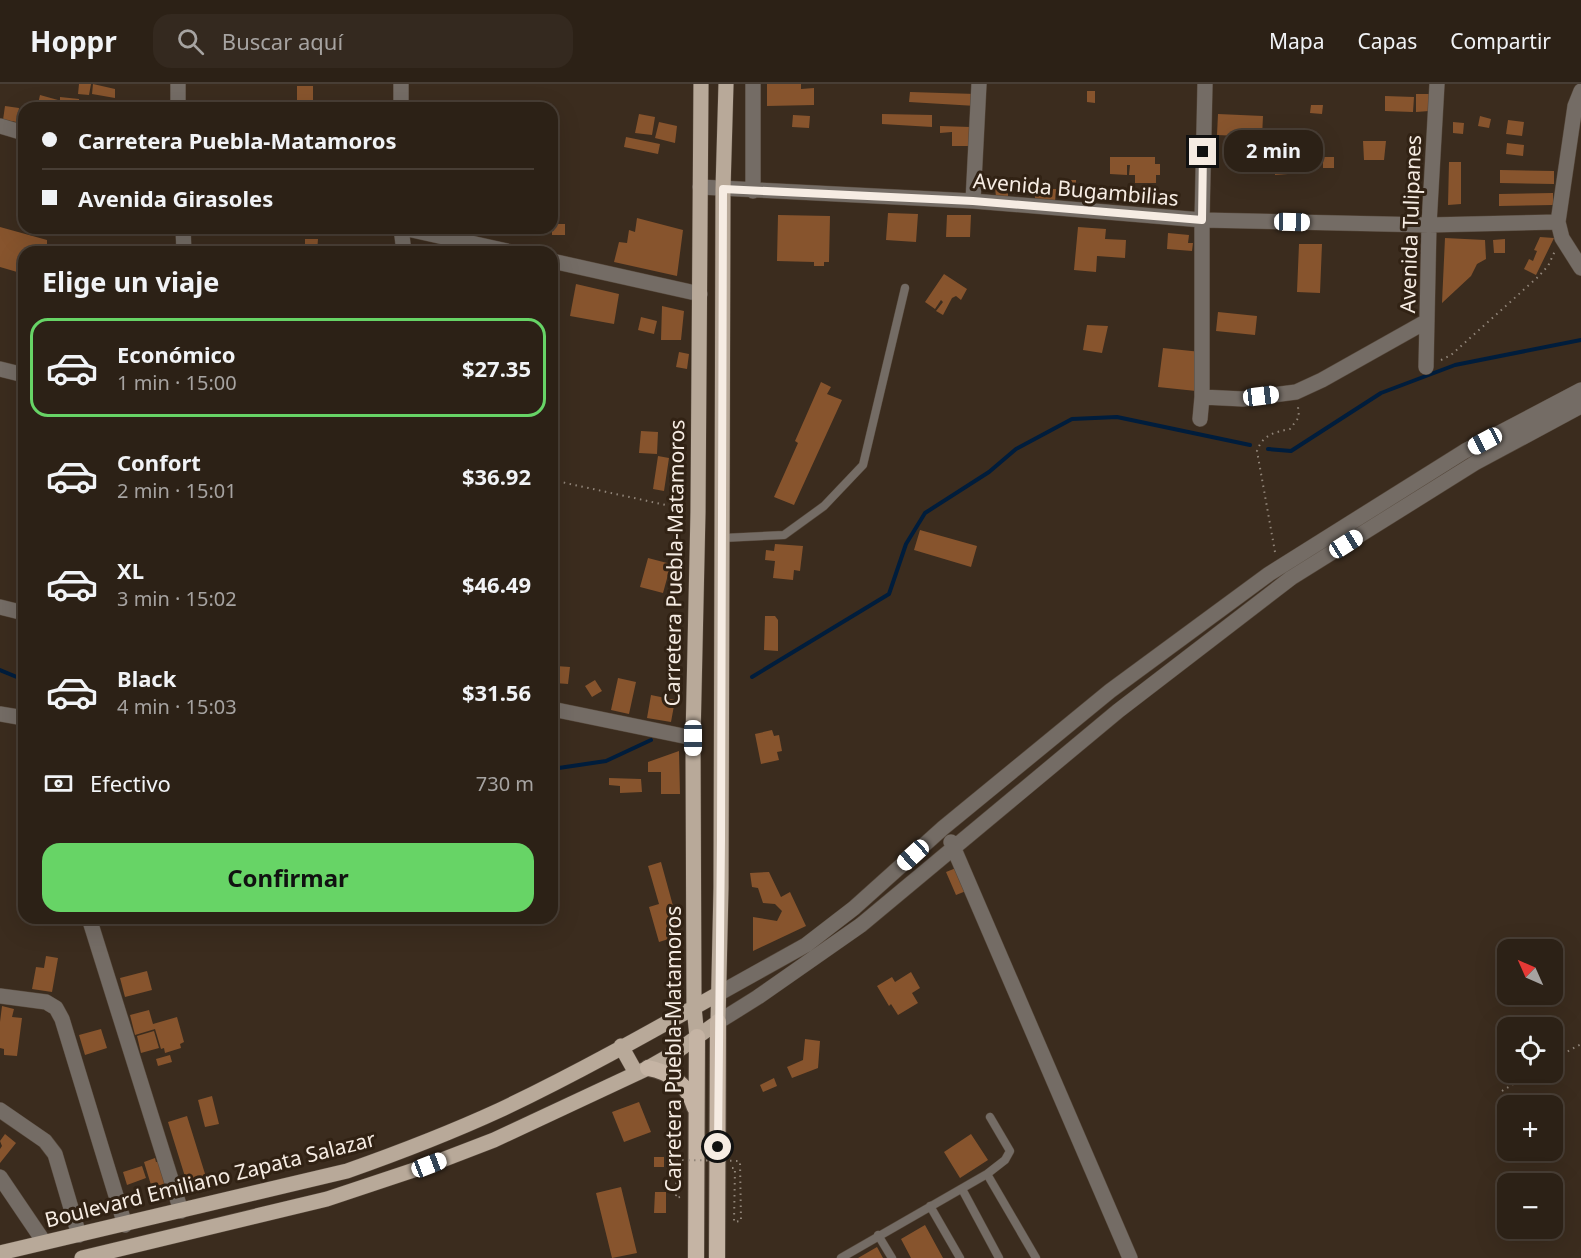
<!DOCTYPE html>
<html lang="es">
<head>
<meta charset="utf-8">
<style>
  body { margin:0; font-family:"Noto Sans",sans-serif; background:#34291f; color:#f1f3f6; height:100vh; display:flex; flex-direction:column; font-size:22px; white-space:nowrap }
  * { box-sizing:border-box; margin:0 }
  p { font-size:20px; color:#a6a3a1 }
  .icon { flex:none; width:33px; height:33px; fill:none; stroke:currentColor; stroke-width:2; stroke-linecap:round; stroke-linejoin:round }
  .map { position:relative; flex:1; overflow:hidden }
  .details { position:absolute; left:18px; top:162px; width:540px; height:678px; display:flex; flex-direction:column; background:#2c2116; border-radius:18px; box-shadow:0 6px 24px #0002,0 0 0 2px #483e35 }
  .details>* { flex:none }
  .hud { position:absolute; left:18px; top:18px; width:540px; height:132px; border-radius:18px; box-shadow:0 6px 24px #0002,0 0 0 2px #483e35; display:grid; align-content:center; height:132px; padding:0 24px; background:#2c2116 }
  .needle { width:39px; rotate:315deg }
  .fabs { position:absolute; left:1497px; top:855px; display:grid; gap:12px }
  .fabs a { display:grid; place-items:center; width:66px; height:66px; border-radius:12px; background:#2c2116; box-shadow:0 6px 24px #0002,0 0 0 2px #483e35; font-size:30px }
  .end { position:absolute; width:27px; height:27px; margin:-14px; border:8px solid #f6ece3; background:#111; box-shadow:0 0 0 3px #111 }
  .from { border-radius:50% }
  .bubble { position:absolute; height:42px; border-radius:18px; background:#2c2116; box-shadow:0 6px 24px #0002,0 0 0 2px #483e35; font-size:20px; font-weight:700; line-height:42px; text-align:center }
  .car { position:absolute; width:18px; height:36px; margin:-18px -9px; border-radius:8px; box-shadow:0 0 4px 2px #0007; background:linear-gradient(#fff 24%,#345 0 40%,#fff 0 76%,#345 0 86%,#fff 0) }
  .hud b { display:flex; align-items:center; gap:21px; height:57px; font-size:22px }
  .hud b+b { border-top:2px solid #483e35 }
  .hud i { width:15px; height:15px; background:#f1f3f6 }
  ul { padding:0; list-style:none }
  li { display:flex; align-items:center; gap:18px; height:99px; margin:0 12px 9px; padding:0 12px; border:3px solid transparent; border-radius:18px }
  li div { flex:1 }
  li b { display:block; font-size:22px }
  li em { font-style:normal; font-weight:700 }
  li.on { border-color:#67d466 }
  li>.icon { width:54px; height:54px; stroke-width:1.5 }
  h2 { padding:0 24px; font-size:27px; line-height:72px }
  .pay { display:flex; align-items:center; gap:15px; height:66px; padding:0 24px; font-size:22px }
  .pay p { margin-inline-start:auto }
  .action { display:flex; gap:12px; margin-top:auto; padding:12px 24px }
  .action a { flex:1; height:69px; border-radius:18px; background:#67d466; color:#111; font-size:24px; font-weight:700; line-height:69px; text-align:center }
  header { display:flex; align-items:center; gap:36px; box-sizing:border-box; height:84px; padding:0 30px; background:#2c2116; border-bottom:2px solid #483e35 }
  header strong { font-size:28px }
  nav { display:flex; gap:33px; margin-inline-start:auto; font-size:21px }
  .search { width:420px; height:54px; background:#34291f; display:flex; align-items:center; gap:15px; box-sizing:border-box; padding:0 21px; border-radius:18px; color:#a6a3a1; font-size:22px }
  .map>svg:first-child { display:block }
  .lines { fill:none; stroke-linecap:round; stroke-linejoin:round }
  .stream { stroke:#001d3c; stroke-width:4 }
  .building { fill:#87542d }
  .service-casing { stroke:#55473a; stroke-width:9 }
  .minor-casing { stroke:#55473a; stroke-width:16 }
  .tertiary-casing { stroke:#55473a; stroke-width:16 }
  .primary-casing { stroke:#55473a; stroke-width:16 }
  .trunk-casing { stroke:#55473a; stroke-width:18 }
  .path { stroke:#918579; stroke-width:2; stroke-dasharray:1.5 4.5; stroke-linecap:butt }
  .service { stroke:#746c65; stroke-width:8 }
  .minor { stroke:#746c65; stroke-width:15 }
  .tertiary { stroke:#746c65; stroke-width:15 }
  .primary { stroke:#b8a999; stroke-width:15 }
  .trunk { stroke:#c5b4a4; stroke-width:16 }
  .path-bridge { stroke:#918579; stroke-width:2; stroke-dasharray:1.5 4.5; stroke-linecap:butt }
  .route { stroke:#f6ece3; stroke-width:8 }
  .labels { text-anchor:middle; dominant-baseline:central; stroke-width:6; stroke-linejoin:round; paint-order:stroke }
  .street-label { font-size:21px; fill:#f6ece3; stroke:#312214 }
</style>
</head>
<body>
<header>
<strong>Hoppr</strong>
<div class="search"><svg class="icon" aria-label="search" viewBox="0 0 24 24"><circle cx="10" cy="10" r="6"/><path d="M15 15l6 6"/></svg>Buscar aquí</div>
<nav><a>Mapa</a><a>Capas</a><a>Compartir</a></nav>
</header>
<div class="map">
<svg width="1581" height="1174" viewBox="0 0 1581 1174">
  <rect width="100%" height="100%" fill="#3b2c1e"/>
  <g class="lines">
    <path class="stream" d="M1268,365L1291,367L1381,309L1455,281L1581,256
      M0,586L24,596
      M752,593L889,510L906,460L925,429L989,388L1016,365L1072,335L1117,333L1250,361
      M552,685L606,677L651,656"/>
  </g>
  <path class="building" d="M79,0H91L89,11L78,10Z
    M93,0L115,5V14L92,10Z
    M767,0H801V5L814,4V21L767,22Z
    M297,2H313V24H297Z
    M1087,7H1095V19L1087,18Z
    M910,8L976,10V22L909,18Z
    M1416,10H1429V27L1416,28Z
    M40,11L58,16L57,24L38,20Z
    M1385,12L1414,13L1413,28L1385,27Z
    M60,13L79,15L80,24H60Z
    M1311,21H1323L1322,30L1310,29Z
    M5,22L19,24L17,38L3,36Z
    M639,30L655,33L652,51L635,49Z
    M882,30L932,31V43L882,40Z
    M1218,30L1263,32L1262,53L1217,51Z
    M793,31L810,32L809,44L792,43Z
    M1480,32L1491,35L1489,44L1478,42Z
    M1508,36L1524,38L1522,52L1506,50Z
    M659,38L677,42L675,59L655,54Z
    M1453,38L1464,39L1463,50L1453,49Z
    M940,42L970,43V62H952V48L940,49Z
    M626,53L660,60L658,70L624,63Z
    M1363,57H1386L1384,76H1364Z
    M1507,59L1524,61L1523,72L1506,70Z
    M1225,64H1238V71H1250V81H1225Z
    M1110,73H1155V80H1160V91H1156V99H1135V91H1129L1130,81H1127V91L1110,90Z
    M1323,73H1334V84H1323Z
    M1449,78H1461V120L1448,121Z
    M1288,81V90L1275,91V82Z
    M1500,86L1554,87V100L1500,99Z
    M1065,96H1076V106H1066Z
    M995,103H1003V107H1008V113H996Z
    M1035,105H1056L1055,118H1035Z
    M1553,109V121L1499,122V110Z
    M888,129L918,130L916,158L886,156Z
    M778,131L830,132L829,178H824V182H814V178L777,177Z
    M947,131H971L970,153H946Z
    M637,134L683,146L677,192L614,178L619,158L627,159L629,146L635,148Z
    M552,140H565V151H552Z
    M0,143L47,156V168H24V190L0,183Z
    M1078,143L1106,145L1105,155L1126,156L1125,174L1097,172L1096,188L1074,186Z
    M1168,149L1189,151L1188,159H1193L1192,167L1167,165Z
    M1540,153L1554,154L1536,191L1524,185L1529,175L1533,177L1537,167L1534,166Z
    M1445,154L1485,156L1486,175L1477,180L1471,192L1442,219Z
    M305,155H318L317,168H305Z
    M1505,155V169H1494L1493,156Z
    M1299,160H1322L1320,209L1297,208Z
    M944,190L967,205L961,216L956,212L952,214L943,231L936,227L943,218L941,216L935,225L925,218Z
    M576,200L619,210L614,240L570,232Z
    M662,222L684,227L681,256H661Z
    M1218,228L1257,232L1255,251L1216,247Z
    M641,233L657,237L654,250L638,246Z
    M1087,241L1108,242L1102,269L1083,266Z
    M1163,264L1201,268L1196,307L1158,303Z
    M679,268L689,270L687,285L676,283Z
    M821,298L831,303L827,310L842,316L794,421L774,413L798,359L795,357Z
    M641,347L658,348L657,370L639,369Z
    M658,372L669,374L664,407L653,405Z
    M920,446L977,462L971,483L914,466Z
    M775,460L803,462L800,487L794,486L793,496L773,494L775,477L765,476L766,466L774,467Z
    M648,474L671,480L663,509L640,503Z
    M765,532H775L778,536V567L764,566Z
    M556,582L570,583L568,600L555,599Z
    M618,594L636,598L629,630L611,626Z
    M595,596L602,607L592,613L585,602Z
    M651,611L675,616L671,638L647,634Z
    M772,646L774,652L779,651L782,667L777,668L779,676L761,680L755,650Z
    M679,667L680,710H661V688H648V678Z
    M609,694L641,695L642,708L620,709V702L609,701Z
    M661,778L681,851L659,858L649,823L659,820L648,782Z
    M961,782L971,805L956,811L946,788Z
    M769,788L781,813L790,808L806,842L753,867V833L777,837L782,827L775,820L763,819L758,804L752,803L750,789Z
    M46,872L58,874L52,908L32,905L36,883L44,884Z
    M147,887L152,906L125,913L120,894Z
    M911,888L920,904L912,909L918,919L898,931L891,920L889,922L877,902L892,893L895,898Z
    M2,922L14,925L12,933L22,934L17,972L4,971V965L0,964V938Z
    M149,926L153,940L177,933L184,958L180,960L181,964L165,969L164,964L161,965L155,945L135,951L130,931Z
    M101,945L107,964L85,971L79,951Z
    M154,947L159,964L141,969L137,952Z
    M805,955L820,957L818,984L792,994L787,983L803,976Z
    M170,971L172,978L158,982L156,975Z
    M774,994L777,1002L763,1008L760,1001Z
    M212,1012L219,1040L205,1043L198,1016Z
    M639,1018L651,1048L624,1058L612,1028Z
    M187,1032L206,1093L187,1099L168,1038Z
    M5,1050L16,1059L0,1079V1065L2,1062L0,1057Z
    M971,1050L988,1076L960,1094L944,1068Z
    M654,1073H664V1083H654Z
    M155,1074L156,1078L162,1077L169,1101L155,1105L153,1100L151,1101L144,1078Z
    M142,1082L146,1094L127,1101L123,1088Z
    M621,1103L637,1169L612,1174L596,1109Z
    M655,1108H666V1129H654Z
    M925,1141L943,1174H911L901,1155Z
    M877,1163L883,1174H858Z"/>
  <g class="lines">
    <defs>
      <path id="service" d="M723,454L784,451L824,422L863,381L905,204
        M987,1090L1036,1174
        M962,1105L999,1174
        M930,1122L960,1174
        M878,1151L892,1174
        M841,1174L987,1090L1005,1076L1010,1067L990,1033"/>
      <path id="minor" d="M178,0V24
        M753,0V107
        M1581,7L1575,22L1558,138L1562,154L1581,184
        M401,24V0
        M0,42L24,49
        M700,103L973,117L1202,136L1429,141L1558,138
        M973,117L979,0
        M183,144L184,168
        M401,144L404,168
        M403,144L511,168
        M552,177L700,210
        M1426,283L1429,141L1437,0
        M0,285L24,291
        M1202,313L1243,315L1296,308L1322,296L1427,237
        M1200,335L1202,313V136L1205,0
        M0,523L24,529
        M552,625L693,654
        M0,630L24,634
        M89,834L181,1127
        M0,912L46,918L56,924L62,935L125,1141
        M0,1026L45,1057L55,1070L79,1151
        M0,1093L44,1158"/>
      <path id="tertiary" d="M951,758L1130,1174
        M718,910L806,861L854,824L943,744L1110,607L1269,490L1465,367L1581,306
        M718,938L758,913L861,841L1118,627L1291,494L1475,379L1581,322"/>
      <path id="primary" d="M697,953L694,923L693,654L698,428L701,0
        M621,962L636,989
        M0,1169L347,1087C398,1069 450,1049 500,1026C574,991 647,950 718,910
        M82,1174L327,1115L429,1081L494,1056L648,984L676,968L718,938L721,804L723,105L726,0"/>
      <path id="trunk" d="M648,984C670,988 688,1001 695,1024
        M696,1174L697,953
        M717,1174L718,938"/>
    </defs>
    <use href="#service" class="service-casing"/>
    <use href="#minor" class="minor-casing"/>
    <use href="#tertiary" class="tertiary-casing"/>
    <use href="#primary" class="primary-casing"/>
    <use href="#trunk" class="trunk-casing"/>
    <path class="path" d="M1441,276L1451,271L1538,193L1548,182L1555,167
      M552,396L684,425
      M1275,468L1257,367C1262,351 1275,348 1290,345L1299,333L1298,323
      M1552,976L1581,960
      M1502,1007L1533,988
      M732,1084H735L734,1138L741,1137L740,1077
      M680,1113L676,1114L678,1048H682"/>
    <use href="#service" class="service"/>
    <use href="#minor" class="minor"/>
    <use href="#tertiary" class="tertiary"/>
    <use href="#primary" class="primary"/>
    <use href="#trunk" class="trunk"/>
    <path class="path-bridge" d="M682,1076L740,1077"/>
  </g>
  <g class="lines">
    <path class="route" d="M718,1063L721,756L723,105L973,117L1202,136L1203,68"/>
  </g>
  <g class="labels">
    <g class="street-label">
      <text transform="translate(1076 105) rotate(5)">Avenida Bugambilias</text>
      <text transform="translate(1410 140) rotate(-88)">Avenida Tulipanes</text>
      <text transform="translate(674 479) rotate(-89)">Carretera Puebla-Matamoros</text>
      <text transform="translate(673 965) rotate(-90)">Carretera Puebla-Matamoros</text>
      <text transform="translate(210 1095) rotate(-14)">Boulevard Emiliano Zapata Salazar</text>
    </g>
  </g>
</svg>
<div class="fabs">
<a><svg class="needle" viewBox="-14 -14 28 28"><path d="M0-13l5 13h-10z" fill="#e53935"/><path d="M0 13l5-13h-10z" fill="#a6a3a1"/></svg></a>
<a><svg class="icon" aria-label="locate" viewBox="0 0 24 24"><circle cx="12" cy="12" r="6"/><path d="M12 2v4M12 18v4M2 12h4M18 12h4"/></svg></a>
<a>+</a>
<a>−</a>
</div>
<i class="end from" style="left:718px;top:1063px"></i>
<i class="end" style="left:1203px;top:68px"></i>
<div class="bubble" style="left:1224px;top:46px;width:99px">2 min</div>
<i class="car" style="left:1292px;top:138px;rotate:91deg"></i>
<i class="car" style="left:1261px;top:312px;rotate:83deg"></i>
<i class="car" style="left:1485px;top:357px;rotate:242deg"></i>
<i class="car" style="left:1346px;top:460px;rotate:58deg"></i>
<i class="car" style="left:693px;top:654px;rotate:180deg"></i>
<i class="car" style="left:913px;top:771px;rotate:228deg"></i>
<i class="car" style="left:429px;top:1081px;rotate:69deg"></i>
<div class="hud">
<b><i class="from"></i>Carretera Puebla-Matamoros</b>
<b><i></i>Avenida Girasoles</b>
</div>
<section class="details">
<h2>Elige un viaje</h2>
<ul>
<li class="on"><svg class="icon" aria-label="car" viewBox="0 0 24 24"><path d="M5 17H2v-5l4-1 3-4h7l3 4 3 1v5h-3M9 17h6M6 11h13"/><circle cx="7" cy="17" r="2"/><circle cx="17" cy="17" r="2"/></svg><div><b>Económico</b><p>1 min · 15:00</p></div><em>$27.35</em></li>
<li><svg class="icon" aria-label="car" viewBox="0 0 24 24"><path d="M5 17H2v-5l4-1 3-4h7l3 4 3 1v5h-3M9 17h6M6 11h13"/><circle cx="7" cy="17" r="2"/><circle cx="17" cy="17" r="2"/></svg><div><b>Confort</b><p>2 min · 15:01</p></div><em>$36.92</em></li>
<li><svg class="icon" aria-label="car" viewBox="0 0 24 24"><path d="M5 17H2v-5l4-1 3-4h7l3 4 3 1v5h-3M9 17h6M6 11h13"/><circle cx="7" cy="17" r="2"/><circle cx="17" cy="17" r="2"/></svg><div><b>XL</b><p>3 min · 15:02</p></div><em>$46.49</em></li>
<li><svg class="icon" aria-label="car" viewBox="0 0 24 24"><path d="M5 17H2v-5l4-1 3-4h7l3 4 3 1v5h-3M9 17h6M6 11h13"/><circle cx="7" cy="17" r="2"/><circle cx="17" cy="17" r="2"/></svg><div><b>Black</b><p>4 min · 15:03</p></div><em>$31.56</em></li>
</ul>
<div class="pay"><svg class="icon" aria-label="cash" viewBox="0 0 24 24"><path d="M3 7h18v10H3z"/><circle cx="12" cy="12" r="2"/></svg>Efectivo<p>730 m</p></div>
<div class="action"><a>Confirmar</a></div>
</section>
</div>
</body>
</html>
